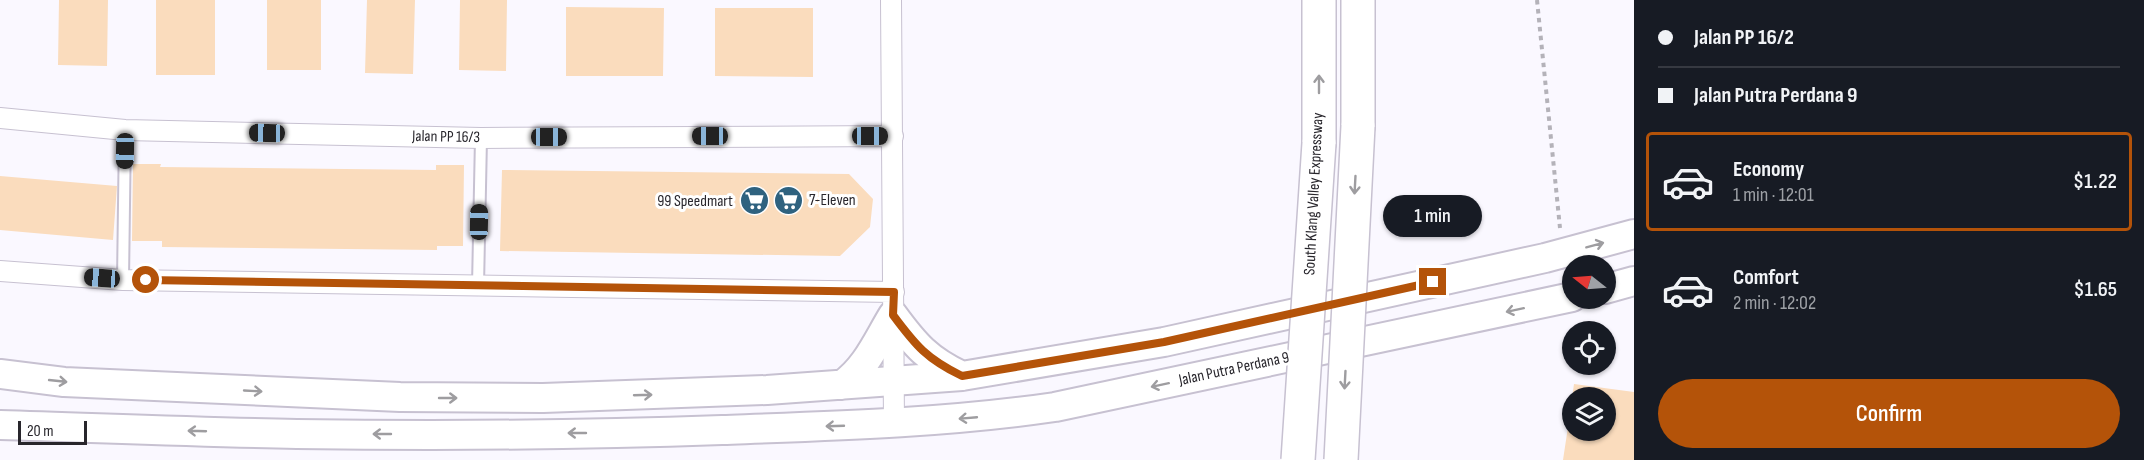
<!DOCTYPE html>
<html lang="en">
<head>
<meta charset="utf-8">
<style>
  body { margin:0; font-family:"Sofia Sans Condensed",sans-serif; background:#242831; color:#f1f3f6; height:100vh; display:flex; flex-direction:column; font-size:22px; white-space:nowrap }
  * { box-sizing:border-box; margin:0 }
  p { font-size:20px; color:#9ea1a6 }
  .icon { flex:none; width:33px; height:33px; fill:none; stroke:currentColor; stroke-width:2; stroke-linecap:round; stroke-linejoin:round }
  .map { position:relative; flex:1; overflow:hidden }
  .sheet { display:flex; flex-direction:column; background:#171b24; width:510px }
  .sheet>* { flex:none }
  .guide { display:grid; align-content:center; height:132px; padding:0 24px; background:#171b24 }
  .needle { width:39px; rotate:287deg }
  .controls { position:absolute; left:1562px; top:255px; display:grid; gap:12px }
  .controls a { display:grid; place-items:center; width:54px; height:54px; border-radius:50%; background:#171b24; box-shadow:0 2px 4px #0004; font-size:30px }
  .scale { position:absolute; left:18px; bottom:15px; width:69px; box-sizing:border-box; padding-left:6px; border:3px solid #28262c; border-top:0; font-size:16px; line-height:21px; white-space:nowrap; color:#28262c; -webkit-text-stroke:4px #fff; paint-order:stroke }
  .end { position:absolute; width:27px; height:27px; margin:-14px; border:8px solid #b45309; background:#fff; box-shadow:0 0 0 3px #fff }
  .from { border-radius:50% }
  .bubble { position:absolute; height:42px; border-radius:21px; background:#171b24; box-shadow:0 2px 4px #0004; font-size:20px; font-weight:600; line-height:42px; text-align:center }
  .car { position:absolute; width:18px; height:36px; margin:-18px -9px; border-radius:8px; box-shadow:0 0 4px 2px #0007; background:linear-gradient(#222 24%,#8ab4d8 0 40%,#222 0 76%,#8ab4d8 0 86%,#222 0) }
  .guide b { display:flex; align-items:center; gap:21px; height:57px; font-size:22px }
  .guide b+b { border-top:2px solid #363941 }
  .guide i { width:15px; height:15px; background:#f1f3f6 }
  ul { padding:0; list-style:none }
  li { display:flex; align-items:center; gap:18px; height:99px; margin:0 12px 9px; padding:0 12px; border:3px solid transparent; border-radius:6px }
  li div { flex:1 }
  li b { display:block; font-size:22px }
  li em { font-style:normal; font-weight:600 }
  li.on { border-color:#b45309 }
  li>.icon { width:54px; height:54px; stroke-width:1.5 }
  .action { display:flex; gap:12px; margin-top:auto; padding:12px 24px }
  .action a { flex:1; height:69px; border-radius:36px; background:#b45309; color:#fff; font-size:24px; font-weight:600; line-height:69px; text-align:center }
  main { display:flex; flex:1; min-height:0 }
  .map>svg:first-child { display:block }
  .building { fill:#fadcbd }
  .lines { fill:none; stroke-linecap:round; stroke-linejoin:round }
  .lane-casing { stroke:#c7c1d1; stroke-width:14 }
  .street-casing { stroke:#c7c1d1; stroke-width:22 }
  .secondary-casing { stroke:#c7c1d1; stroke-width:32 }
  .highway-casing { stroke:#c7c1d1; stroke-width:36 }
  .path { stroke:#b4b2b9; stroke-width:4; stroke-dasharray:4.5 4.5; stroke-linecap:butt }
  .lane { stroke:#fff; stroke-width:10 }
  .street { stroke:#fff; stroke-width:20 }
  .secondary { stroke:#fff; stroke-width:28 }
  .highway { stroke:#fff; stroke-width:33 }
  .highway-bridge-casing { stroke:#c7c1d1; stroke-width:36; stroke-linecap:butt }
  .highway-bridge { stroke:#fff; stroke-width:33 }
  .oneway { stroke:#9e9da0 }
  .route { stroke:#b45309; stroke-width:8 }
  .labels { text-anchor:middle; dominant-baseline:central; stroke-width:6; stroke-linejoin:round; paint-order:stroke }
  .street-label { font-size:16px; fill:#28262c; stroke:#fff }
  .poi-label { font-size:16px; fill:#28262c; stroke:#fff; text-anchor:start }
</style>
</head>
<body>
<main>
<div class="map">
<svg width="1634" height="460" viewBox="0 0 1634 460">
  <rect width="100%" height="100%" fill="#faf8ff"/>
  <path class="building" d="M59,0H108L107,66L58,65Z
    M156,0H215V75H156Z
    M267,0H321V70H267Z
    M367,0H415L413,74L365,73Z
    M460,0H507L506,71L459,70Z
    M566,7L664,8L663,76H566Z
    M715,8H813V77L715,76Z
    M133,164H161L160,167L436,170V165H464L463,246H437V250L162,247V241H132Z
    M502,170L849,174L873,199L870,227L840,256L500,251Z
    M0,176L117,186L113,240L0,230Z
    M1574,384L1634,392V460H1563L1571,407L1572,430H1605V398H1572Z"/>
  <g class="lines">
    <defs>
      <path id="lane" d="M123,280L125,130
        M478,286L481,138"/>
      <path id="street" d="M891,0L894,424
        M0,118L125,130L481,138L893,136
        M0,271L123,280L894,292"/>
      <path id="secondary" d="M1605,289L1634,281
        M0,374L64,382L400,397L543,398L767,390L962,376L1164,342L1545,258L1634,234
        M842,385C867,367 877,341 893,315C915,345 928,360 962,376
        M0,425C99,428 198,432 297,434C439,436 581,435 722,430C834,426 945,423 1055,407L1572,297"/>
      <path id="highway" d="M1319,0V143
        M1358,0V126"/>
    </defs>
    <use href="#lane" class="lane-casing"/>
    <use href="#street" class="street-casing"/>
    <use href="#secondary" class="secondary-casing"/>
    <use href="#highway" class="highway-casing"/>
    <path class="path" d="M1537,0L1560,228"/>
    <use href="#lane" class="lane"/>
    <use href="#street" class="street"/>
    <use href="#secondary" class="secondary"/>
    <use href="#highway" class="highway"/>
    <defs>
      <path id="highway-bridge" d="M1298,460L1319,143
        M1341,460L1358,126"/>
    </defs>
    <use href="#highway-bridge" class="highway-bridge-casing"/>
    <use href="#highway-bridge" class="highway-bridge"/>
  </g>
  <defs><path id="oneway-shaft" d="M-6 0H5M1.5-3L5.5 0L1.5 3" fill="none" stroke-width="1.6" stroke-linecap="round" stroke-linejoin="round" transform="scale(1.5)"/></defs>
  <g class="oneway">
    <use href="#oneway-shaft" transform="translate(1319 84) rotate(-90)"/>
    <use href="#oneway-shaft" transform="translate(1355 185) rotate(93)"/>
    <use href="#oneway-shaft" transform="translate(1595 245) rotate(-15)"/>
    <use href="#oneway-shaft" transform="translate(1515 310) rotate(168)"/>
    <use href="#oneway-shaft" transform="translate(1345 380) rotate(93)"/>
    <use href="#oneway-shaft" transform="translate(58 381) rotate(6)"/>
    <use href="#oneway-shaft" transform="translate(1160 385) rotate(168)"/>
    <use href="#oneway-shaft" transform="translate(253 391) rotate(3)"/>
    <use href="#oneway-shaft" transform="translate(643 395) rotate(-2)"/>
    <use href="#oneway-shaft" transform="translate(448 398)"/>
    <use href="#oneway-shaft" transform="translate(968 418) rotate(175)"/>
    <use href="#oneway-shaft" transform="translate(835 426) rotate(178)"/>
    <use href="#oneway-shaft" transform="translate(197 431) rotate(-178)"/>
    <use href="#oneway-shaft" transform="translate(577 433) rotate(180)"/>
    <use href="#oneway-shaft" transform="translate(382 434) rotate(180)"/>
  </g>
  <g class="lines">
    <path class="route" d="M146,280L894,292L893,315C916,346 927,359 962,376L1164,342L1433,282"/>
  </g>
  <defs>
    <symbol id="supermarket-disc" viewBox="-11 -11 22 22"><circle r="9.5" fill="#2f627f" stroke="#fff"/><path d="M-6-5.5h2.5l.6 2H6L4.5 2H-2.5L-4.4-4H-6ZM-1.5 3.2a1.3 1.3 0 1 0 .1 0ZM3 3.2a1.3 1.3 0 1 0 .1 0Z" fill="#fff"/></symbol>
  </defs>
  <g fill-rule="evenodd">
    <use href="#supermarket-disc" x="772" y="184" width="33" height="33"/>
    <use href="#supermarket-disc" x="738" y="184" width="33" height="33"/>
  </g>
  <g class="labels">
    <g class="street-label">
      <text transform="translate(446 137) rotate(1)">Jalan PP 16/3</text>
      <text transform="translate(1314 194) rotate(-87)">South Klang Valley Expressway</text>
      <text transform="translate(1234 369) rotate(-12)">Jalan Putra Perdana 9</text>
    </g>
    <g class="poi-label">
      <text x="809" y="200">7-Eleven</text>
      <text x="733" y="201" text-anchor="end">99 Speedmart</text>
    </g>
  </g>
</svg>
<div class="controls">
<a><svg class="needle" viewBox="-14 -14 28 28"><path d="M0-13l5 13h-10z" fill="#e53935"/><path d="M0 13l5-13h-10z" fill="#9ea1a6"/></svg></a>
<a><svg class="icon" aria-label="locate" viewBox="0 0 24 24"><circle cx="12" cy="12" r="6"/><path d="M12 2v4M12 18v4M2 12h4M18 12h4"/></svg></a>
<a><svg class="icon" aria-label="layers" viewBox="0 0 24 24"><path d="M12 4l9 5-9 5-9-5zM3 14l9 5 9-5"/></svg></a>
</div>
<div class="scale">20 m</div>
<i class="end from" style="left:146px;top:280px"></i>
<i class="end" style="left:1433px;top:282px"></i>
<div class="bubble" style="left:1383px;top:195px;width:99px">1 min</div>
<i class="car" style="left:267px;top:133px;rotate:271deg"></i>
<i class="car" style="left:710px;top:136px;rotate:270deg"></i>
<i class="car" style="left:870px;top:136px;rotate:90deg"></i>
<i class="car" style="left:549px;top:137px;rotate:90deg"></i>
<i class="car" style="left:125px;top:151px;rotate:181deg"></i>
<i class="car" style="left:479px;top:222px;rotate:1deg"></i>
<i class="car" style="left:102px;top:278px;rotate:274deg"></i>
</div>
<section class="sheet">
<div class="guide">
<b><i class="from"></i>Jalan PP 16/2</b>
<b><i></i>Jalan Putra Perdana 9</b>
</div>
<ul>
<li class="on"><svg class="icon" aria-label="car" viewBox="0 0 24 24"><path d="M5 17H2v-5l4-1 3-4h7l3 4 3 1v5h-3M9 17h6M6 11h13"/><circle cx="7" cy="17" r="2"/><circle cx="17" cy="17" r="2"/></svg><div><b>Economy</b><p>1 min · 12:01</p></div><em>$1.22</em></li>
<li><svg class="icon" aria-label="car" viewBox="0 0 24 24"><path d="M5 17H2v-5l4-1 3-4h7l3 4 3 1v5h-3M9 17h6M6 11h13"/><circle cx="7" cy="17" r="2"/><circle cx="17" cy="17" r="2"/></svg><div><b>Comfort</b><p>2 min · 12:02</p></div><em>$1.65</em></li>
</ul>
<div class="action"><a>Confirm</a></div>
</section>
</main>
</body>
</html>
